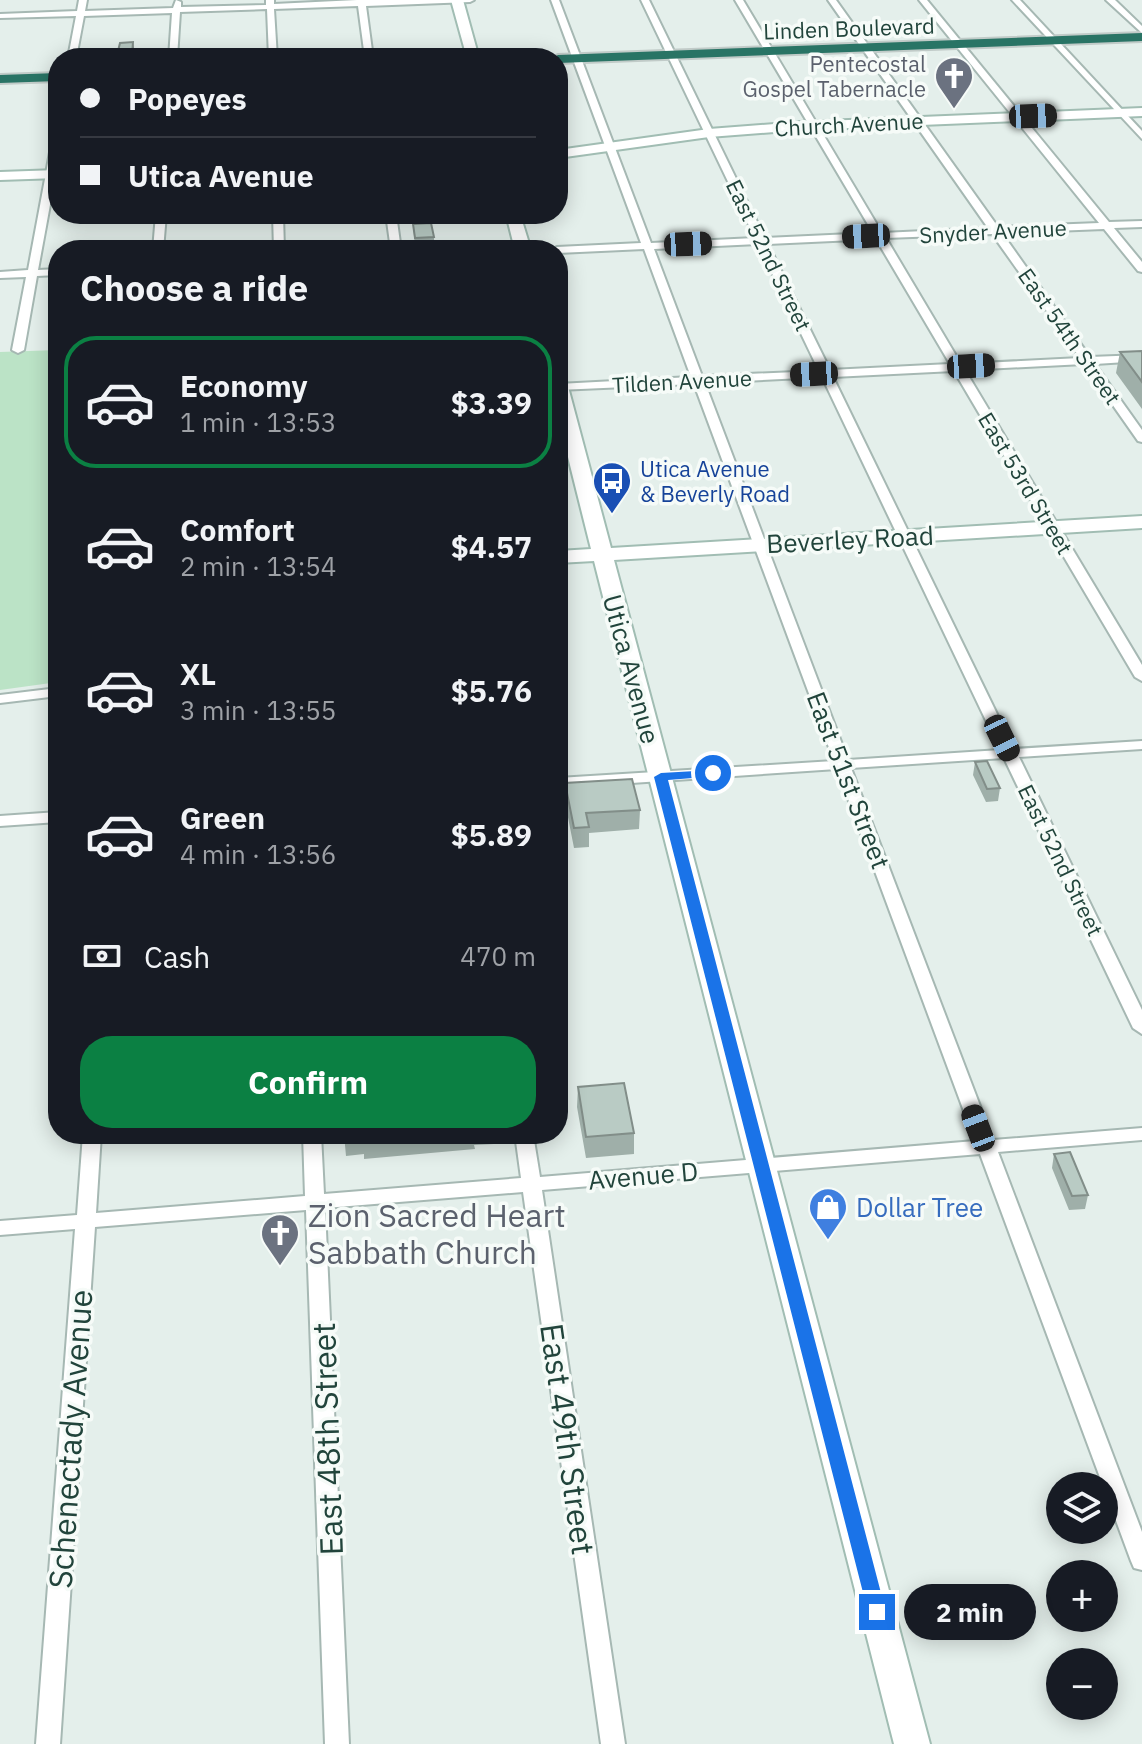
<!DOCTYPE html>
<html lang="en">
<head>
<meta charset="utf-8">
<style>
  body { margin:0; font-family:"IBM Plex Sans",sans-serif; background:#20242c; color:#f1f3f6; height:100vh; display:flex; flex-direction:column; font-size:30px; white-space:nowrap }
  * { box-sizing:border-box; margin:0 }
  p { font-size:26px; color:#9ea1a6 }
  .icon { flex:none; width:44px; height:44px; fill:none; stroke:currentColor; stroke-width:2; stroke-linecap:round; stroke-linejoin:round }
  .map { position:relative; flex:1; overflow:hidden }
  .panel { position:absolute; left:48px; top:240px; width:520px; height:904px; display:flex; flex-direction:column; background:#171b24; border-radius:32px; box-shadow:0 4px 20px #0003 }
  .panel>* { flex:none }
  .hud { position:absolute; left:48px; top:48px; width:520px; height:176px; border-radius:32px; box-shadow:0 4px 20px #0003; display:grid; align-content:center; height:176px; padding:0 32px; background:#171b24 }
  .fabs { position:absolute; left:1046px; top:1472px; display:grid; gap:16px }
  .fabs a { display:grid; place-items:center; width:72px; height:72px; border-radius:50%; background:#171b24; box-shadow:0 4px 20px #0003; font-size:40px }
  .end { position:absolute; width:36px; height:36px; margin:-18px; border:10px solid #1a73e8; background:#fff; box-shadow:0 0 0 4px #fff }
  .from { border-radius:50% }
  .bubble { position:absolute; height:56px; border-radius:28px; background:#171b24; box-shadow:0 4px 20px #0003; font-size:26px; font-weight:700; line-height:56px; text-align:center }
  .car { position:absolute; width:24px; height:48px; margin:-24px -12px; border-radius:10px; box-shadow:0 0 6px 2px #0007; background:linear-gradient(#222 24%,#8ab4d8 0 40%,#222 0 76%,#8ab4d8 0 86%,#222 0) }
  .hud b { display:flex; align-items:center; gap:28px; height:76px; font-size:30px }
  .hud b+b { border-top:2px solid #363941 }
  .hud i { width:20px; height:20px; background:#f1f3f6 }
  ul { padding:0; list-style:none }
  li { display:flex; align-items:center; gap:24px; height:132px; margin:0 16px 12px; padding:0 16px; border:4px solid transparent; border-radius:32px }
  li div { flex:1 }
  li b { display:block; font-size:30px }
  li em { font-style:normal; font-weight:700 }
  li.on { border-color:#0b8043 }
  li>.icon { width:72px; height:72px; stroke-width:1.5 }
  h2 { padding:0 32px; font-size:36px; line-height:96px }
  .pay { display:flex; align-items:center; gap:20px; height:88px; padding:0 32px; font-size:30px }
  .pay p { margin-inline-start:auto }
  .button { display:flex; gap:16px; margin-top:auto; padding:16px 32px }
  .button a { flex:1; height:92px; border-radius:32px; background:#0b8043; color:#fff; font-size:32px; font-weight:700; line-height:92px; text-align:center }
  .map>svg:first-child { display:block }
  .green { fill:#bbe3c6 }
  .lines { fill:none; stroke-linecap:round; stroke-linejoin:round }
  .street-casing { stroke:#a6b8b3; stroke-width:4 }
  .secondary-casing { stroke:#a1bdb3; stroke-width:4 }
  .highway-casing { stroke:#c1cbc8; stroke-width:4 }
  .street { fill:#fff; fill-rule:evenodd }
  .secondary { fill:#fff; fill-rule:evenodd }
  .highway { fill:#297465; fill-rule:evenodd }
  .wall { fill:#9fafa9 }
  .shaded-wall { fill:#828e89 }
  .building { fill:#b9cbc4; stroke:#828e89; stroke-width:2 }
  .route { fill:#1a73e8 }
  .labels { text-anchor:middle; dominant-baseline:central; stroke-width:7; stroke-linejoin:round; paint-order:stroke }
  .far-street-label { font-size:22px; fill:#21443b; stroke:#f6fbf8 }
  .far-worship-label { font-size:22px; fill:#5b616d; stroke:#f6fbf8; text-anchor:end }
  .far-transit-label { font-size:22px; fill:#164399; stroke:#f6fbf8; text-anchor:start }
  .street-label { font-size:26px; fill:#21443b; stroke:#f6fbf8 }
  .shop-label { font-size:26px; fill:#366cbe; stroke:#f6fbf8; text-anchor:start }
  .near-worship-label { font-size:32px; fill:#5b616d; stroke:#f6fbf8; text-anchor:start }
  .near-street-label { font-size:32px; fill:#21443b; stroke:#f6fbf8 }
</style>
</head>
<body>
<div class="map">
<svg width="1142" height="1744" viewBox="0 0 1142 1744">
  <rect width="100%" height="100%" fill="#e4efeb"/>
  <path class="green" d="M58,350V682L0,690V352Z"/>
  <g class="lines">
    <defs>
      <path id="street" d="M79,0H87L85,11L173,8L176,0L181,2V7L266,5V0H274V4L357,0H474L470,2L366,6L373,58H365L358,6L274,9L277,58H269L267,9L180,12L177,58H169L172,13L84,16L76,58H68L76,16L0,18V14L77,11Z
        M551,0H559L651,243L755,238L641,0H649L765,238L873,233L735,0H743L882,233L988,228L828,0H836L998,227L1099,223L919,0H927L1109,222L1142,221V227L1114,228L1142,262V272L1138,271L1104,229L1002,233L1090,357L1142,355V361L1095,364L1142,430V442L1138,441L1084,364L965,370L1142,665V681L1135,677L954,371L833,377L1014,749L1142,741V749L1019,757L1142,1010V1034L1133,1028L1004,758L851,768L993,1140L1142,1128V1140L998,1152L1142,1532V1570L1134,1568L1131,1561L980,1154L542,1190L625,1744H601L523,1192L325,1208L349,1744H325L306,1210L95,1227L60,1744H36L75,1229L0,1235V1221L77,1215L83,1134H101L96,1213L305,1196L303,1134H321L324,1194L521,1178L515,1134H533L540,1177L975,1141L837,769L558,788V778L834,761L694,384L558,390V384L691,377L644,249L558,253V250H552L557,247L641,243ZM992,234L1080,358L961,364L886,238ZM876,239L950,364L830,370L768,244ZM758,244L819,371L702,376L654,249ZM822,377L1000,750L848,760L705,383Z
        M1012,0H1020L1142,131V139Z
        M1106,0H1115L1142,26V33Z
        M58,133V161L38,270L58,269V275L37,276L24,350L18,353L12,350L26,277L0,278V272L28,270L53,136Z
        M156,214H166L163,250H153Z
        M273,214H283L284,250H274Z
        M386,214H396L401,250H391Z
        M58,688V696L0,703V695Z
        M58,812V822L0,826V816Z"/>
      <path id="secondary" d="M451,0H463L479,58H467Z
        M1142,108V116L800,130L709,137L558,158V150L709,129L800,122Z
        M58,170V178L0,180V172Z
        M506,214H520L531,250H515Z
        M558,378L567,383L611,548L1142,516V528L614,560L930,1744H894L594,561L558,563V551L591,549L558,417Z"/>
      <path id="highway" d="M1142,33V41L558,63V58H552L558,55Z
        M58,73V81L0,83V75Z"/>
    </defs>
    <use href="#street" class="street-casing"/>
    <use href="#secondary" class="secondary-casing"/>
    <use href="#highway" class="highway-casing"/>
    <use href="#street" class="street"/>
    <use href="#secondary" class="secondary"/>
    <use href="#highway" class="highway"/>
  </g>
  <path class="wall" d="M133,42L134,58H117V55Z
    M413,224L434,237V247L415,248Z
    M1142,351V409L1116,373L1120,352Z
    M975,762L1000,788L998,801L986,802L973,775Z
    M565,783L640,810L639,829L589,833V847L574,848L565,802Z
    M578,1087L634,1133V1154L586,1158L577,1107Z
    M344,1134H494V1144L474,1145L475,1149L364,1159V1154L346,1156Z
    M1054,1154L1088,1195L1085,1209L1069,1210L1052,1168Z"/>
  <path class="shaded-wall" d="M133,42L135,55L134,58H132Z"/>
  <path class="building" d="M133,42L132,55H117L120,43Z
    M431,223L434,237L415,238L413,224Z
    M1142,351V382L1120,352Z
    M987,761L1000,788L987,789L975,762Z
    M632,779L640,810L586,813L589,827L574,828L565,783Z
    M624,1083L634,1133L586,1137L578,1087Z
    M363,1134H410L363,1138Z
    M1070,1152L1088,1195L1072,1196L1054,1154Z"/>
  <path class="route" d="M713,770L720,773L718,776L668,780L886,1612L884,1617H870L868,1612L654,777L661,773Z"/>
  <defs>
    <symbol id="church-pin" viewBox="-11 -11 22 30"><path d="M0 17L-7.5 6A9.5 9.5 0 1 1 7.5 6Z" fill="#6b7280" stroke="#f6fbf8"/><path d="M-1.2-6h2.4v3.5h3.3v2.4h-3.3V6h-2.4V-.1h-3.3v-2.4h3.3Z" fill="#fff"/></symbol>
    <symbol id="bus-pin" viewBox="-11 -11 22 30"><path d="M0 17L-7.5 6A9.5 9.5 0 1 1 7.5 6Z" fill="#1a4fb4" stroke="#f6fbf8"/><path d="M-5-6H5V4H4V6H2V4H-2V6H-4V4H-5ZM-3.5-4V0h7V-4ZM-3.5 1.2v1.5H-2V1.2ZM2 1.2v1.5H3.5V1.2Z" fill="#fff"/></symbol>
    <symbol id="shop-pin" viewBox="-11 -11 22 30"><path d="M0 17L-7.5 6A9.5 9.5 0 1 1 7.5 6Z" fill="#3f7fe0" stroke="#f6fbf8"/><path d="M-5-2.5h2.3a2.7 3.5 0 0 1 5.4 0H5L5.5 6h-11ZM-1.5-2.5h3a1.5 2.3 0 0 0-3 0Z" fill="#fff"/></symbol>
  </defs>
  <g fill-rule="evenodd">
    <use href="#church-pin" x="932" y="54" width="44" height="60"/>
    <use href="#bus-pin" x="590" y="459" width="44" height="60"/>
    <use href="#shop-pin" x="806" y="1185" width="44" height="60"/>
    <use href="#church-pin" x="258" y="1211" width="44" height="60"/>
  </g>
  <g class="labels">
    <g class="far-street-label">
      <text transform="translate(849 28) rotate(-2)">Linden Boulevard</text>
      <text transform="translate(849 124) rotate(-3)">Church Avenue</text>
      <text transform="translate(993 231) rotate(-3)">Snyder Avenue</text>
      <text transform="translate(769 255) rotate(64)">East 52nd Street</text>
      <text transform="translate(1070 336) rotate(55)">East 54th Street</text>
      <text transform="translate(682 381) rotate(-3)">Tilden Avenue</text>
      <text transform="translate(1026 483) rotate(59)">East 53rd Street</text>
      <text transform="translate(1061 860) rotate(64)">East 52nd Street</text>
    </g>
    <g class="far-worship-label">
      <text x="926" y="63">Pentecostal<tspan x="926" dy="25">Gospel Tabernacle</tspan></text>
    </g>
    <g class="far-transit-label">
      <text x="640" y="468">Utica Avenue<tspan x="640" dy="25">&amp; Beverly Road</tspan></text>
    </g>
    <g class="street-label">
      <text transform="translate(850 539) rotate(-3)">Beverley Road</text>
      <text transform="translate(632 669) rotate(75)">Utica Avenue</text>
      <text transform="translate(849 780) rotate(69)">East 51st Street</text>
      <text transform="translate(643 1175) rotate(-5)">Avenue D</text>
    </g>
    <g class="shop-label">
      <text x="856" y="1207">Dollar Tree</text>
    </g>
    <g class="near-worship-label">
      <text x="308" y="1215">Zion Sacred Heart<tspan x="308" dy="37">Sabbath Church</tspan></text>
    </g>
    <g class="near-street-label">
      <text transform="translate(70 1439) rotate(-86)">Schenectady Avenue</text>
      <text transform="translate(327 1439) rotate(-92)">East 48th Street</text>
      <text transform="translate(568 1439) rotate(82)">East 49th Street</text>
    </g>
  </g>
</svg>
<div class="fabs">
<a><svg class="icon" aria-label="layers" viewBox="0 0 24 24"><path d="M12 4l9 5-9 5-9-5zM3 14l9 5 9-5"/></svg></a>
<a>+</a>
<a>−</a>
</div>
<i class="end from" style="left:713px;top:773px"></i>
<i class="end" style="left:877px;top:1612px"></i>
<div class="bubble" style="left:904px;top:1584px;width:132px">2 min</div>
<i class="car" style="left:1033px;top:116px;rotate:88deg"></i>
<i class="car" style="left:866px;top:236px;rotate:267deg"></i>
<i class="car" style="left:688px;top:244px;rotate:88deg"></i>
<i class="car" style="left:971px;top:366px;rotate:87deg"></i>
<i class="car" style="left:814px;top:374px;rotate:267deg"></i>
<i class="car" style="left:1002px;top:738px;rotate:154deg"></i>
<i class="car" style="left:978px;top:1128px;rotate:339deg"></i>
<div class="hud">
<b><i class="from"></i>Popeyes</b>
<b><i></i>Utica Avenue</b>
</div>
<section class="panel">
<h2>Choose a ride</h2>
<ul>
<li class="on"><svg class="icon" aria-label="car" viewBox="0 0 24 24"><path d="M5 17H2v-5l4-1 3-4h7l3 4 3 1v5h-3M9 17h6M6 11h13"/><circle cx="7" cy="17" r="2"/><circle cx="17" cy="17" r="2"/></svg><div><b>Economy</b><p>1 min · 13:53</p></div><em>$3.39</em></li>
<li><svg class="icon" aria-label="car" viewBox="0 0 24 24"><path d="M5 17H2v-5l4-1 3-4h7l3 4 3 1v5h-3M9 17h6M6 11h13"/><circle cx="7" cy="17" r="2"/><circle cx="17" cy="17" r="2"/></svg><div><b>Comfort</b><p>2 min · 13:54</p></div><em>$4.57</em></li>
<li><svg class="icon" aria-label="car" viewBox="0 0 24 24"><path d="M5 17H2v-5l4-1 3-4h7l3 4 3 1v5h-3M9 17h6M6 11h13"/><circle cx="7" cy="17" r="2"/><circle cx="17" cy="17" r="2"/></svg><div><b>XL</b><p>3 min · 13:55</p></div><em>$5.76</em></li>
<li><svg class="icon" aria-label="car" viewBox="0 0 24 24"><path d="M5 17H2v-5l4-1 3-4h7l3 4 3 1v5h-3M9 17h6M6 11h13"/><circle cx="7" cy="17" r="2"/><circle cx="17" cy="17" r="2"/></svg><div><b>Green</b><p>4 min · 13:56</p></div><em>$5.89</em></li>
</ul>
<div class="pay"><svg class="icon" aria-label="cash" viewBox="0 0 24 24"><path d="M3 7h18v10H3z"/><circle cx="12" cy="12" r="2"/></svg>Cash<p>470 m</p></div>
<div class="button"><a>Confirm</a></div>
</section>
</div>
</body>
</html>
